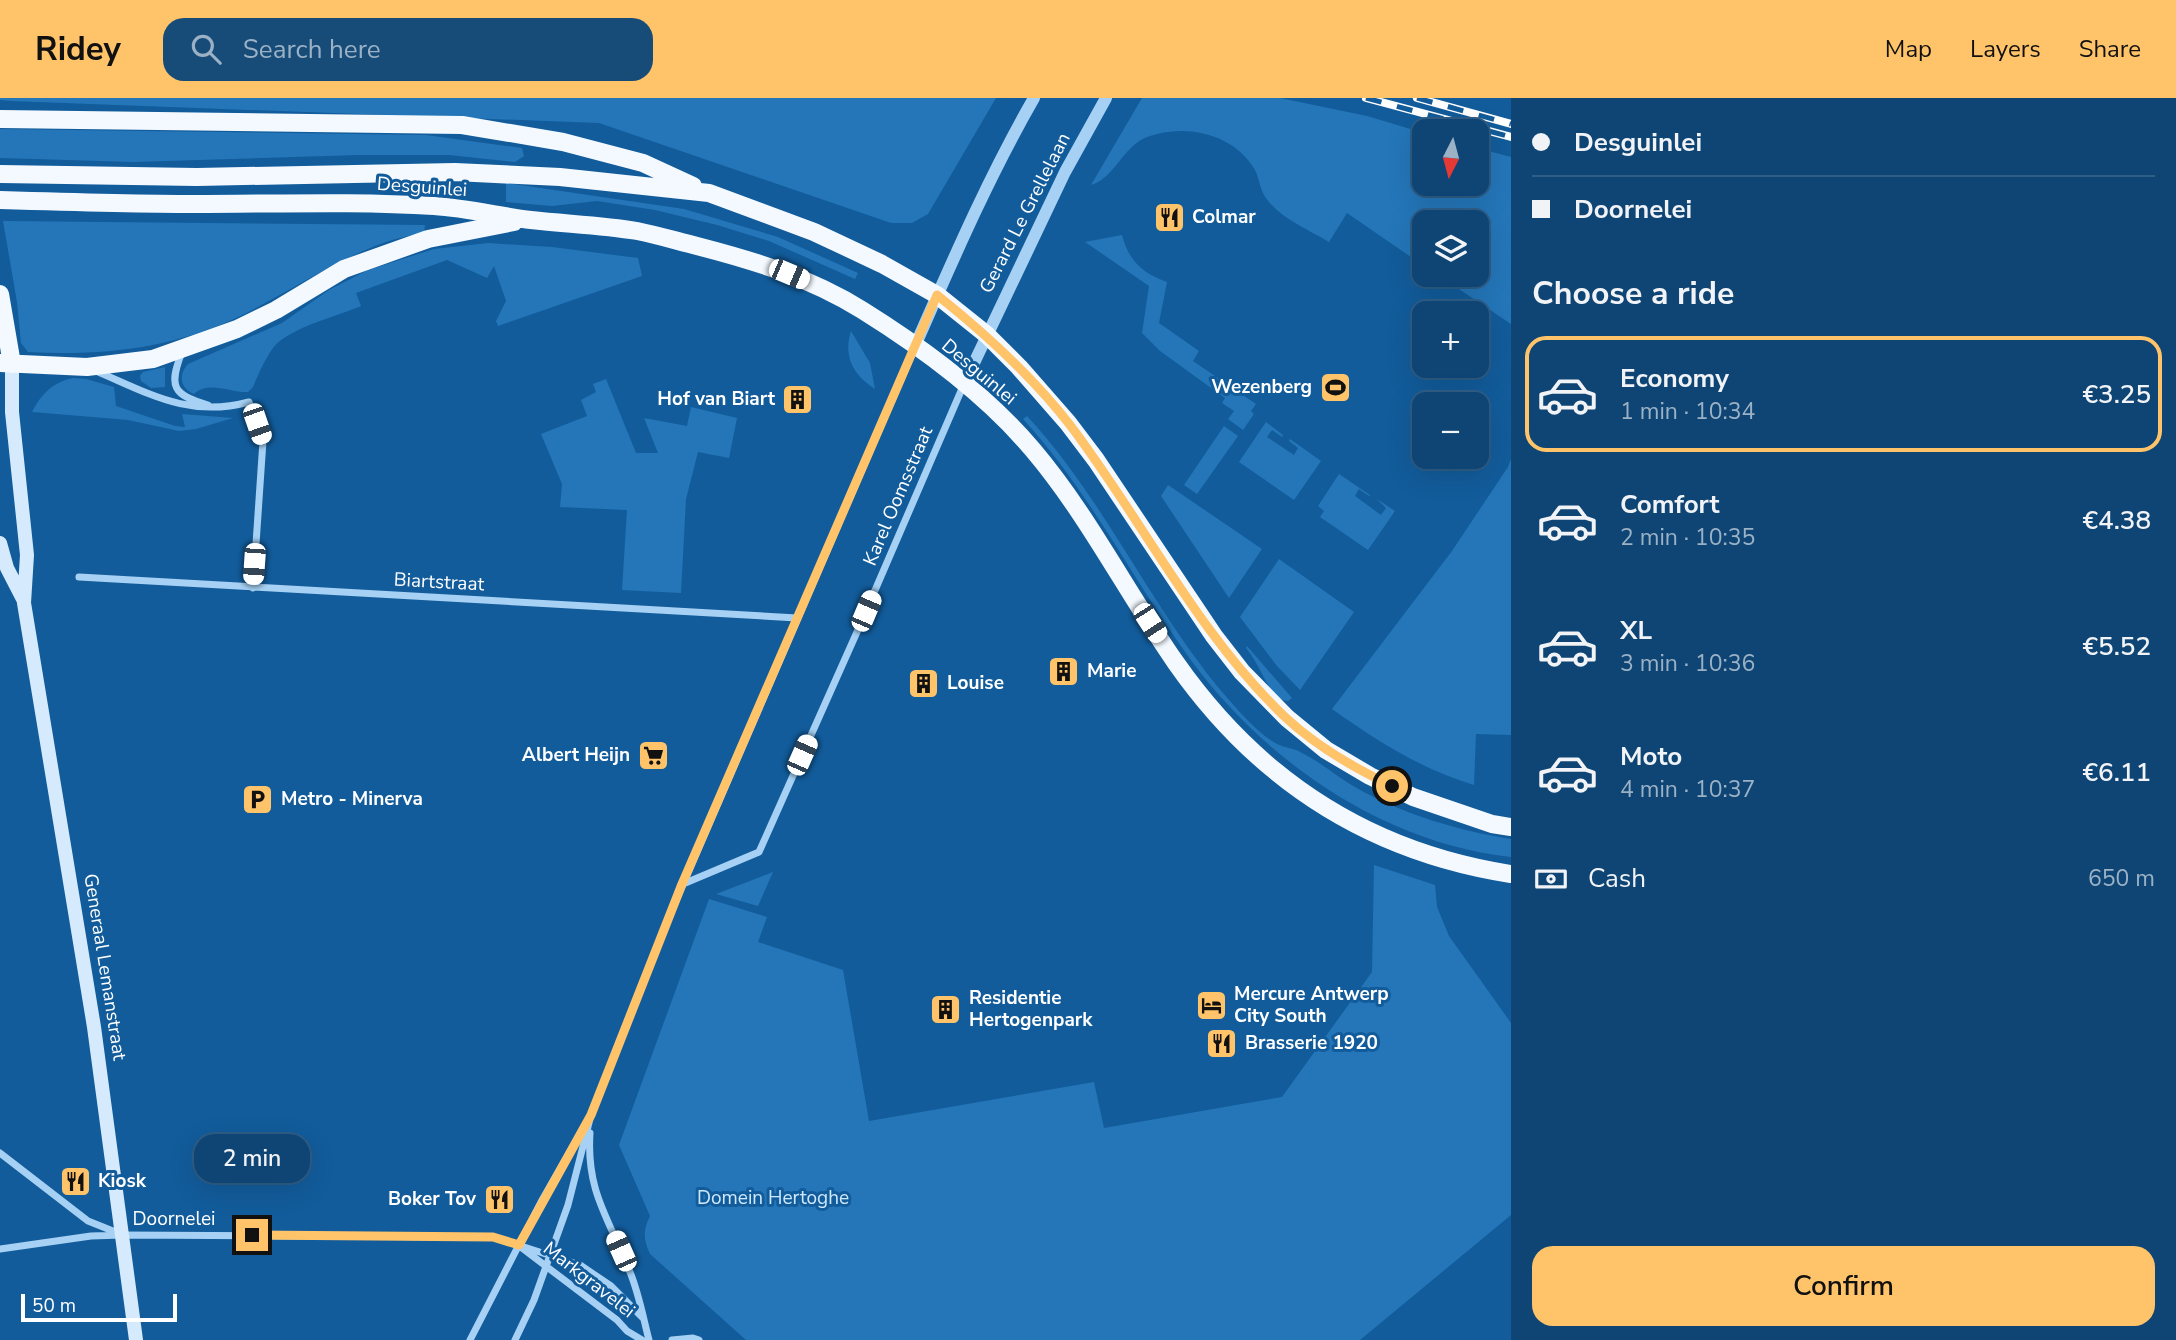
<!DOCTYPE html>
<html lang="en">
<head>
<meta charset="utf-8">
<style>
  body { margin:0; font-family:"Nunito Sans",sans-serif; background:#174c79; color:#f1f3f6; height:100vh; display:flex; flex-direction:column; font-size:26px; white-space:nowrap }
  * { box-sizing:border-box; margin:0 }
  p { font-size:23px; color:#9bb1c5 }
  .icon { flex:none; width:38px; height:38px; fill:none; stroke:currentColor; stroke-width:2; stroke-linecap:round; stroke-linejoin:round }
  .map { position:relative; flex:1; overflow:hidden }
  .details { display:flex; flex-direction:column; background:#0e4574; width:665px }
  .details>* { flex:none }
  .hud { display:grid; align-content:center; height:154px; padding:0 21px; background:#0e4574 }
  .needle { width:46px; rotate:186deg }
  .controls { position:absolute; left:1412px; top:21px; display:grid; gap:14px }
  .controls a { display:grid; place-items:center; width:77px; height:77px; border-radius:14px; background:#0e4574; box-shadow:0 7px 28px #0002,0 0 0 2px #2e5d86; font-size:35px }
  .scale { position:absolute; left:21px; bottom:18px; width:156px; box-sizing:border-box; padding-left:7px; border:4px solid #fff; border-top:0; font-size:19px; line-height:24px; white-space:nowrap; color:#fff; -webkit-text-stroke:5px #125c9b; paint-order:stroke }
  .end { position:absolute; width:32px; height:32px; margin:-16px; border:9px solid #ffc469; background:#111; box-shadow:0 0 0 4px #111 }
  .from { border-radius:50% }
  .bubble { position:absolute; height:49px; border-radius:21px; background:#0e4574; box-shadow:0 7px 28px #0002,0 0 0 2px #2e5d86; font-size:23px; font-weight:600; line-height:49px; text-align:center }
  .car { position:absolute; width:21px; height:42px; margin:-21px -10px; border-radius:9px; box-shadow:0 0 5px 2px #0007; background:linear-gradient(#fff 24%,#345 0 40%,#fff 0 76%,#345 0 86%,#fff 0) }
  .hud b { display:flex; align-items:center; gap:24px; height:66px; font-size:26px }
  .hud b+b { border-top:2px solid #2e5d86 }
  .hud i { width:18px; height:18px; background:#f1f3f6 }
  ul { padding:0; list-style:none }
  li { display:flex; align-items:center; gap:21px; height:116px; margin:0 14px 10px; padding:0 7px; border:4px solid transparent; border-radius:21px }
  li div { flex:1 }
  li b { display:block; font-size:26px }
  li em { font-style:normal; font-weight:600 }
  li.selected { border-color:#ffc469 }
  li>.icon { width:63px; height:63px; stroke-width:1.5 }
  h2 { padding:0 21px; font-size:32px; line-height:84px }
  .pay { display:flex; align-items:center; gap:18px; height:77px; padding:0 21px; font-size:26px }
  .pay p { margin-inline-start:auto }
  .button { display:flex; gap:14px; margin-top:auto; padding:14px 21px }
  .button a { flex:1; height:80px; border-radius:21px; background:#ffc469; color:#111; font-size:28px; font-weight:600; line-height:80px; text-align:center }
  header { display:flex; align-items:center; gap:42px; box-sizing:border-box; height:98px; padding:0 35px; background:#ffc469; color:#111 }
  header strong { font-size:33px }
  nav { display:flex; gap:38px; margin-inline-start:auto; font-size:24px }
  .search { width:490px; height:63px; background:#174c79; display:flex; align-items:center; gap:18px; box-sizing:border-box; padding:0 24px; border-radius:21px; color:#9bb1c5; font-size:26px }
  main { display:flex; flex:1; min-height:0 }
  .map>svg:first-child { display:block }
  .green { fill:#2476b9 }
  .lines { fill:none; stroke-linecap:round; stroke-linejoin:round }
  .minor { stroke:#a6d1f4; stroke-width:7 }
  .tertiary { stroke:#a6d1f4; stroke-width:12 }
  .secondary { stroke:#d5ebfd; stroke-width:14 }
  .primary { stroke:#f3f9ff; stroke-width:18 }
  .rail-casing { stroke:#fff; stroke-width:8 }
  .rail { stroke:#125c9b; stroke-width:5; stroke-dasharray:16; stroke-linecap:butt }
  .route { stroke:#ffc469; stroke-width:9 }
  .labels { text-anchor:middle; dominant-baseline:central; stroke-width:6; stroke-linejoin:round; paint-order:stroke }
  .street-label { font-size:19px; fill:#fff; stroke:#125c9b }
  .poi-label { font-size:19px; font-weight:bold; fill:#fff; stroke:#125c9b; text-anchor:start }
  .park-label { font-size:19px; fill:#cee8fe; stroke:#125c9b }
</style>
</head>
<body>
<header>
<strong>Ridey</strong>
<div class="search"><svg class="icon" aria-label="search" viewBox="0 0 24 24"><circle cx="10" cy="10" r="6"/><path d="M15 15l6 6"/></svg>Search here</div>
<nav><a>Map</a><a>Layers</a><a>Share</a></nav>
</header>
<main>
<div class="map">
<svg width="1511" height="1242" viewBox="0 0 1511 1242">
  <rect width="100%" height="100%" fill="#125c9b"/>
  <path class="green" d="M0,0H996L928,116L912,125H891L599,25L11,3L0,2Z
    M1142,0H1280L1367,18L1424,35V86H1477V50L1511,59V226L1438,177H1477V124H1424V168L1347,115L1329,144C1308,131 1277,119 1264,97C1260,90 1259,80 1255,72C1234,35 1184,25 1147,39C1123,48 1114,81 1091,87Z
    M0,31L426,37L522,50L524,58L515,64L449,57H359L134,64L0,60Z
    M506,85L684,111L778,139L858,175L855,181L769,143L717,127L655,112L597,103L552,108L506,104Z
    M3,123L425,127L424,134C411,138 396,140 383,145C331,164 286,196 236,220C169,251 101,258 28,254L21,245L17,204Z
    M1122,137C1129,163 1142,175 1167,184L1159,225L1199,253L1193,263L1256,306L1251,313L1254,316L1243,332L1228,321L1234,313L1222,305L1225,300L1160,253L1142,235L1149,188L1085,144Z
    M488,145L552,149L638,160L642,178L498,228L496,223L506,203L494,168L487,180L447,162L356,195L361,208C338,218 288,230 273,250C265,261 258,277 253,289L248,294C232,295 208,282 194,296C180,290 178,277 188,266L282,225L329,192L368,172L434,151Z
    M851,233L870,265L875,291C853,277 843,259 851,233Z
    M165,269V289L151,290L141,283L140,278L143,274Z
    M73,280L86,281L114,289L116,308L175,328L185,329L182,316L233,320L196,331L179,333L128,322L32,314C41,296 53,284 73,280Z
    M606,281L636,355H658L644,320L687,328L691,309L737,320L729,360L698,354L686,401L681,495L622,492L627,412L560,409L562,386L541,336L587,318L581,302L596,294L593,286Z
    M1027,318C1104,401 1150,508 1223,595C1238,612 1257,635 1277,646C1285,650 1294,650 1302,655C1322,665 1340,681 1360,692C1406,717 1460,733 1511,741V759C1384,745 1268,665 1193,565C1134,485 1091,395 1023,321Z
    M1266,324L1283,337L1282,339L1272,332L1267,339L1294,357L1298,350L1289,343L1290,341L1321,363L1294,402L1239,364Z
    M1224,328L1238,338L1197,396L1184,387Z
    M1511,361V637L1476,636L1474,687C1419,670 1379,644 1332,611L1452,453L1508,369Z
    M1339,376L1370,397L1369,398L1359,391L1355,398L1381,417L1386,410L1377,401L1395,413L1368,452L1320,419L1324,413L1318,408Z
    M1168,387L1262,451L1229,500L1161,398Z
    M1279,461L1354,514L1300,592L1277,568L1240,519Z
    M1247,548L1292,600L1288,603L1277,601C1265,585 1259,566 1246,550Z
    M1374,767L1435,787L1437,809L1449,838L1511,925V1117L1360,1242H746L650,1156C643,1141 643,1132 650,1118L619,1047L709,801L767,819L758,844L843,872L869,1023L1094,984L1104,1030L1282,999L1372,874Z
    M773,774L758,808L716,796Z"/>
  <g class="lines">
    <path class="minor" d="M182,254C168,289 173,297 208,307
      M96,273C150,296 189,320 249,304L263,343L253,490
      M79,479L797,520
      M683,786L759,754L857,534L964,286
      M590,1035C586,1095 610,1122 630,1174C639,1196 643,1219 649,1242
      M0,1055L88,1123L118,1135
      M522,1150L617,1222L627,1233L642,1242
      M0,1151L91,1138L122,1137L493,1139L580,1167L611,1188L643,1220
      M470,1242L541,1104L585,1027
      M515,1242L534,1202L568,1107L591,1017L669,819L915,249
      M672,1242L693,1240L699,1242"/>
    <path class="tertiary" d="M915,248C952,164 988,80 1034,0
      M964,286L1065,74L1106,0"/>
    <path class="secondary" d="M12,266V314L27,457L24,505L94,929L136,1242
      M0,445L7,470L24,503"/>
    <path class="primary" d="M0,21L462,27L563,44L643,65L693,88
      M0,76L197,79L455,74L560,79L709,95L814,134L882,166L937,197L987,237L1019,269L1068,325L1096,362L1214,538L1242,574L1287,620L1326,652L1370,678L1413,699L1492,726L1511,729
      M0,102C65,104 130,106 195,106C275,106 355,103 434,108C467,110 499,118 531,122C566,126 602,127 637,133C657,137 677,143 697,148C755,163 811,180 862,212C923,250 986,296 1033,352C1088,417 1127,495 1176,565C1258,682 1369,754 1511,776
      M0,196L12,266
      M0,265L87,269L153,261L237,231L276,212L344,171L428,141L514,124"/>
    <defs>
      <path id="rail" d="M1366,0L1511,39
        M1417,0L1511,26"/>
    </defs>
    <use href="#rail" class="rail-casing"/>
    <use href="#rail" class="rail"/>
  </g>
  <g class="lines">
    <path class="route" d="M252,1137L493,1139L519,1147L591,1017L682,786L937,197C986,236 1032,278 1070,327C1143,423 1197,535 1285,619C1316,648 1354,670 1392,688"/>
  </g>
  <defs>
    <symbol id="restaurant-square" viewBox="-11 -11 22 22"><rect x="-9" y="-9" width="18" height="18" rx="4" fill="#ffc469" stroke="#125c9b"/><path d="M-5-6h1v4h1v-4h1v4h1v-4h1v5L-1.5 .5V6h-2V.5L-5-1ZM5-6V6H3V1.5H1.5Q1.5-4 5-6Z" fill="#111"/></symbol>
    <symbol id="stadium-square" viewBox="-11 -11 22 22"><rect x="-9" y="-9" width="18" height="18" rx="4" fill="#ffc469" stroke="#125c9b"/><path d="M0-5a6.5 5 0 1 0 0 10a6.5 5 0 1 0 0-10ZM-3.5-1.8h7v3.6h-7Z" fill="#111"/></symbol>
    <symbol id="building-square" viewBox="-11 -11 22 22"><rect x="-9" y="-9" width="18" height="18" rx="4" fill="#ffc469" stroke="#125c9b"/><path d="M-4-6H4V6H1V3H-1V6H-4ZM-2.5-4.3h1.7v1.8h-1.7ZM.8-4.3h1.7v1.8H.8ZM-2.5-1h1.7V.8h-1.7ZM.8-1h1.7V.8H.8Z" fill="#111"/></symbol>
    <symbol id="supermarket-square" viewBox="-11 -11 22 22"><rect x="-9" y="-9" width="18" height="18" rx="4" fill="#ffc469" stroke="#125c9b"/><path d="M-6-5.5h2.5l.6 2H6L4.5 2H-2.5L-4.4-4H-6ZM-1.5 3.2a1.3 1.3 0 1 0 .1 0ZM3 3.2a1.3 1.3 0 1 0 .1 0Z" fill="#111"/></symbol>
    <symbol id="parking-square" viewBox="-11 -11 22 22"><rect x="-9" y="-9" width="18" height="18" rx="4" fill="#ffc469" stroke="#125c9b"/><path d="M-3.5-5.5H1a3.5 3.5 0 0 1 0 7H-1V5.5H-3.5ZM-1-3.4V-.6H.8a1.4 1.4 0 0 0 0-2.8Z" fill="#111"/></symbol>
    <symbol id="hotel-square" viewBox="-11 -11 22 22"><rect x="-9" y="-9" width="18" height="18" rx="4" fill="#ffc469" stroke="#125c9b"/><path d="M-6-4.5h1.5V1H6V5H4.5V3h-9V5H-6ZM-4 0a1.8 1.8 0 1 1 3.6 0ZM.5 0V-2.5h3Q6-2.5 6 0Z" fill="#111"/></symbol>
  </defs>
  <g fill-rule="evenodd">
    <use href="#restaurant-square" x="1152" y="102" width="35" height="35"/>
    <use href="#stadium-square" x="1318" y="272" width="35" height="35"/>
    <use href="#building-square" x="780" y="284" width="35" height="35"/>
    <use href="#building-square" x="1046" y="556" width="35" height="35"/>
    <use href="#building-square" x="906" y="568" width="35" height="35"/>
    <use href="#supermarket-square" x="636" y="640" width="35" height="35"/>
    <use href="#parking-square" x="240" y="684" width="35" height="35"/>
    <use href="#hotel-square" x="1194" y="890" width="35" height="35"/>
    <use href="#building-square" x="928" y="894" width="35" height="35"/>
    <use href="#restaurant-square" x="1204" y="928" width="35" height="35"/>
    <use href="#restaurant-square" x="58" y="1066" width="35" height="35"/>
    <use href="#restaurant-square" x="482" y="1084" width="35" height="35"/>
  </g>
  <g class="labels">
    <g class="street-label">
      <text transform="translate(422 89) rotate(4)">Desguinlei</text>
      <text transform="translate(1025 115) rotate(-63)">Gerard Le Grellelaan</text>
      <text transform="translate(979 274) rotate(40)">Desguinlei</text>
      <text transform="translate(898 398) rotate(-67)">Karel Oomsstraat</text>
      <text transform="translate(439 484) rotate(3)">Biartstraat</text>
      <text transform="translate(105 869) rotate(81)">Generaal Lemanstraat</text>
      <text x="174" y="1121">Doornelei</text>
      <text transform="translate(589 1182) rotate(38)">Markgravelei</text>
    </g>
    <g class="poi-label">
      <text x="1192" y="119">Colmar</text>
      <text x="1312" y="289" text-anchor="end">Wezenberg</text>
      <text x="775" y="301" text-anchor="end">Hof van Biart</text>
      <text x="1087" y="573">Marie</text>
      <text x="947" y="585">Louise</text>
      <text x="630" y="657" text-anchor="end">Albert Heijn</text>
      <text x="281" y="701">Metro - Minerva</text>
      <text x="1234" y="896">Mercure Antwerp<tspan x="1234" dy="22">City South</tspan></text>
      <text x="969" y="900">Residentie<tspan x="969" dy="22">Hertogenpark</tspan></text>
      <text x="1245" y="945">Brasserie 1920</text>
      <text x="98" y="1083">Kiosk</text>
      <text x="476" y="1101" text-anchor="end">Boker Tov</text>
    </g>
    <g class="park-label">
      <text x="773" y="1100">Domein Hertoghe</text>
    </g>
  </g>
</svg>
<div class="controls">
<a><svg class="needle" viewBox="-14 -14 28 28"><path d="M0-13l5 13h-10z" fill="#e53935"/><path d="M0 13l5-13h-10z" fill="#9bb1c5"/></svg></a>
<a><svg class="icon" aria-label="layers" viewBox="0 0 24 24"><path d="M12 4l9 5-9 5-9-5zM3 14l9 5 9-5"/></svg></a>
<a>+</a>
<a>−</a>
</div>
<div class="scale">50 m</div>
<i class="end from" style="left:1392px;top:688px"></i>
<i class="end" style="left:252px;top:1137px"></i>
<div class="bubble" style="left:194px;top:1036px;width:116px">2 min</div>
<i class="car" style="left:789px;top:176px;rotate:113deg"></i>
<i class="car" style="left:257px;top:326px;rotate:161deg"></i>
<i class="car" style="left:254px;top:466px;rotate:184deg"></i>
<i class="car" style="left:866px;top:513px;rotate:23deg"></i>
<i class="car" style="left:1150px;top:525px;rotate:147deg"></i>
<i class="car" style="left:802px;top:657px;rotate:24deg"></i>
<i class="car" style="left:621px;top:1153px;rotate:336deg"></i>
</div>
<section class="details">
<div class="hud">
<b><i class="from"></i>Desguinlei</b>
<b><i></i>Doornelei</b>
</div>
<h2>Choose a ride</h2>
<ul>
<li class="selected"><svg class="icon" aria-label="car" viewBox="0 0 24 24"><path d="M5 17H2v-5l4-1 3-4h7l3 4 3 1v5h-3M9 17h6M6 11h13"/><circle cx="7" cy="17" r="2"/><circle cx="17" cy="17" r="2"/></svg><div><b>Economy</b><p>1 min · 10:34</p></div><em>€3.25</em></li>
<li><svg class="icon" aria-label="car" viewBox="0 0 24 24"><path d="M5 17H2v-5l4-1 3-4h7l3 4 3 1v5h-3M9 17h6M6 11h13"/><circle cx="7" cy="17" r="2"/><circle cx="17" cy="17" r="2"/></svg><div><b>Comfort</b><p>2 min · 10:35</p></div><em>€4.38</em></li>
<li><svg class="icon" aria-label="car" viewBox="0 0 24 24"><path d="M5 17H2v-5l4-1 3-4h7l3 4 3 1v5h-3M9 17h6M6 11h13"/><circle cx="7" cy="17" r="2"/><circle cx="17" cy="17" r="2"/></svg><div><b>XL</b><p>3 min · 10:36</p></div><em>€5.52</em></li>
<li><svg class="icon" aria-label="car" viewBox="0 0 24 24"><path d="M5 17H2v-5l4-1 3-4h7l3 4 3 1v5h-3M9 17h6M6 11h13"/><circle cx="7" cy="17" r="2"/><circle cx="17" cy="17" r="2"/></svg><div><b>Moto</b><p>4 min · 10:37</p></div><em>€6.11</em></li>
</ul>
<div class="pay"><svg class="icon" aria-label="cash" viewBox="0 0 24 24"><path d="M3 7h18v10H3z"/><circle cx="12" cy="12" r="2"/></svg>Cash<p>650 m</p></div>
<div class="button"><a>Confirm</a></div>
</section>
</main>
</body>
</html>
